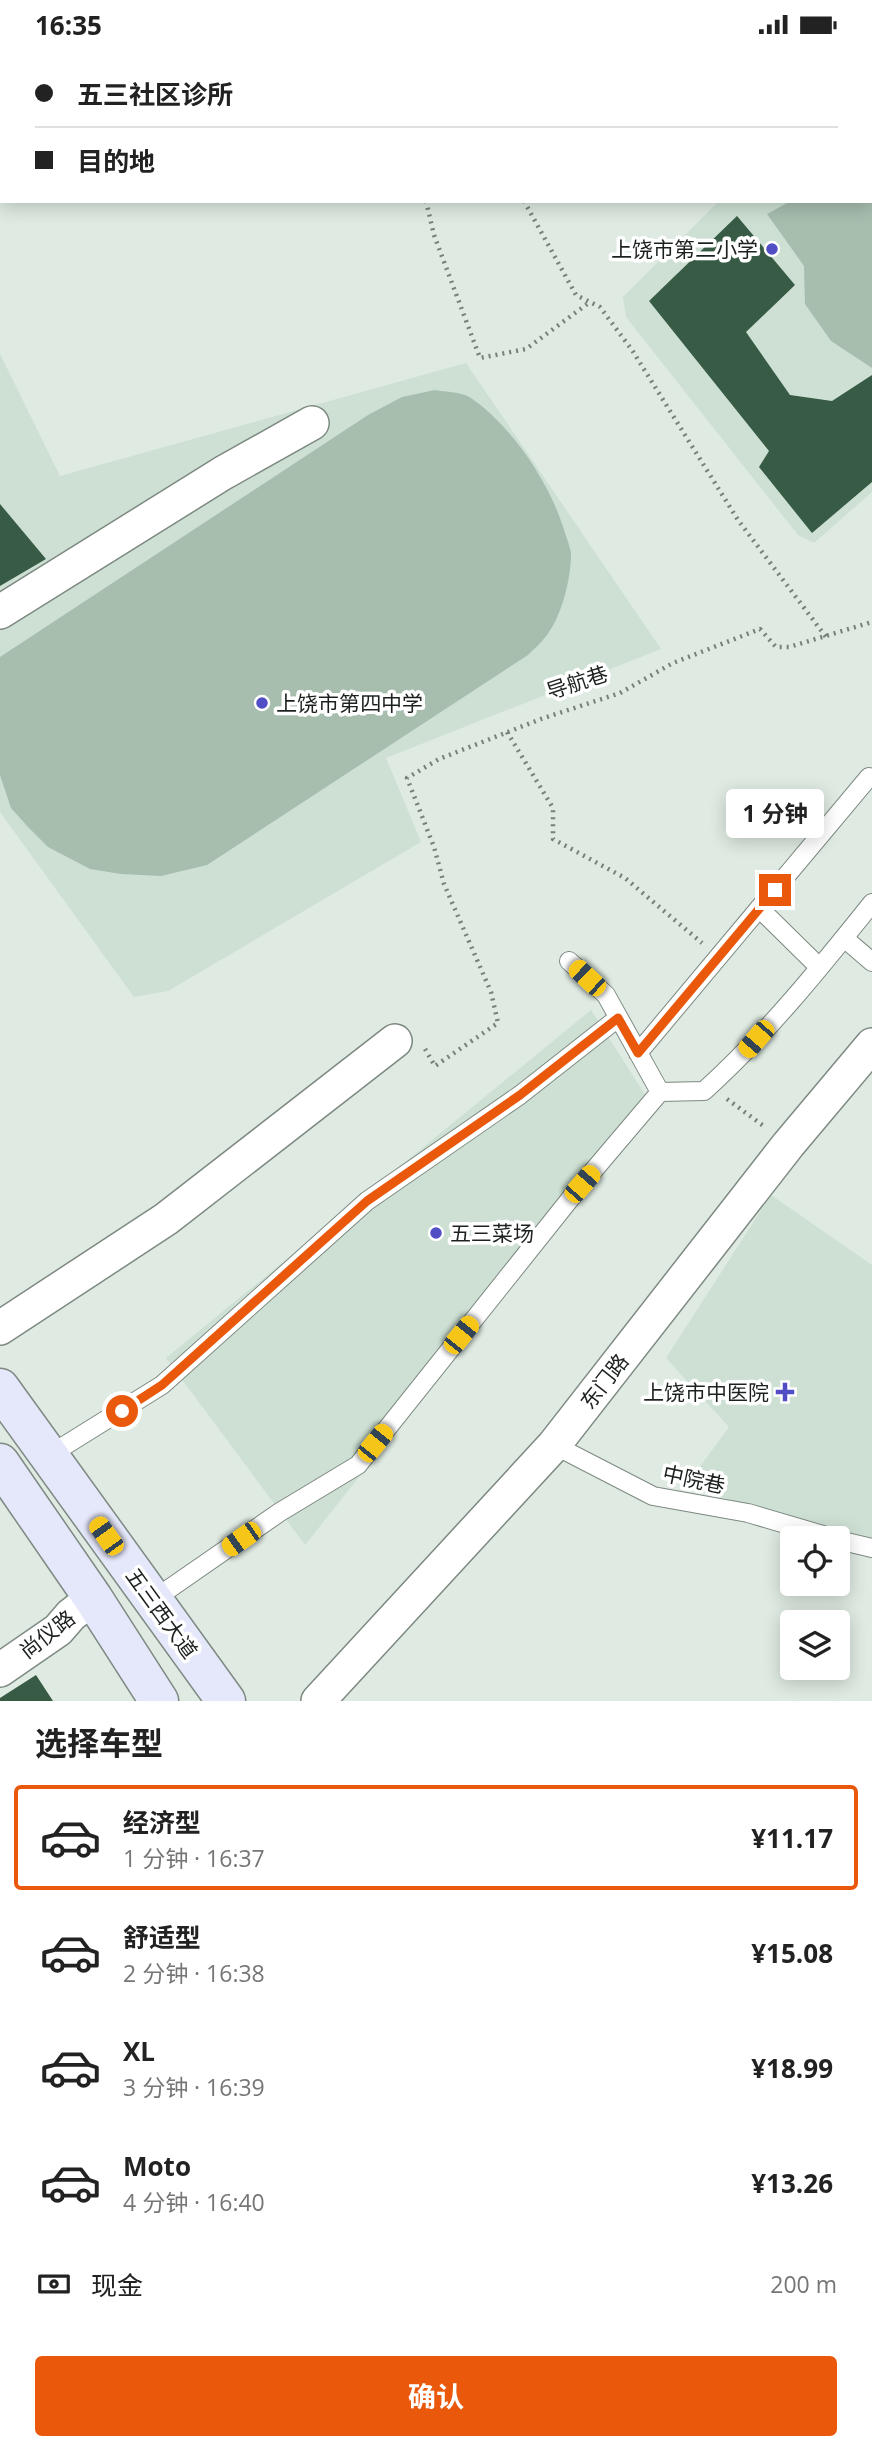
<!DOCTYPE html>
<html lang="zh">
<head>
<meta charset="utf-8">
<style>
  body { margin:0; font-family:"Open Sans","Noto Sans SC",sans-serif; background:#f2f2f2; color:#222; height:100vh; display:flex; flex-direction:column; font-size:26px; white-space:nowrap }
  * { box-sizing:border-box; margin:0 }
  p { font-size:23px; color:#767676 }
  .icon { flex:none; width:38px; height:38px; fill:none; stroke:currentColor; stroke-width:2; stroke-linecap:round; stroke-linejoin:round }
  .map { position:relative; height:1652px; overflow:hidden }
  .side { display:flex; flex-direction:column; background:#fff; flex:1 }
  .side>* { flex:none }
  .top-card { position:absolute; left:0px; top:0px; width:873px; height:154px; box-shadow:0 4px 18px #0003; display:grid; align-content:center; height:154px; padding:0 35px; background:#fff }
  .tools { position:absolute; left:780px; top:1477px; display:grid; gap:14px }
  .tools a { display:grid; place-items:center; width:70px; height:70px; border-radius:7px; background:#fff; box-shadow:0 4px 18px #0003; font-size:35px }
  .end { position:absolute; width:32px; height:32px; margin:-16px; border:9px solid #ea580c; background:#fff; box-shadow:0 0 0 4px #fff }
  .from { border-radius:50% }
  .bubble { position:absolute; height:49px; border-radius:7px; background:#fff; box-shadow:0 4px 18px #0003; font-size:23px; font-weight:700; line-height:49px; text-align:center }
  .car { position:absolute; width:21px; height:42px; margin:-21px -10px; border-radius:9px; box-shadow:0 0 5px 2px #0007; background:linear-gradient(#f5c518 24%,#345 0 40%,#f5c518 0 76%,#345 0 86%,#f5c518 0) }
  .top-card b { display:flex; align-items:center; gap:24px; height:66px; font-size:26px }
  .top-card b+b { border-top:2px solid #e0e0e0 }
  .top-card i { width:18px; height:18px; background:#222 }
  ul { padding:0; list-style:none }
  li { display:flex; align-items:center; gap:21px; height:105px; margin:0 14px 10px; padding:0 21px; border:4px solid transparent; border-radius:7px }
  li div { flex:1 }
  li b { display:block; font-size:26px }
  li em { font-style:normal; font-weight:700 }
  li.active { border-color:#ea580c }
  li>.icon { width:63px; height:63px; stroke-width:1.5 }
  h2 { padding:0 35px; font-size:32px; line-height:84px }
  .pay { display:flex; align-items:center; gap:18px; height:77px; padding:0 35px; font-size:26px }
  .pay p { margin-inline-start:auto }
  .primary-button { display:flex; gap:14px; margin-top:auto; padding:14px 35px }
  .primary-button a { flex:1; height:80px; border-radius:7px; background:#ea580c; color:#fff; font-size:28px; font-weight:700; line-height:80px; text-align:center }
  .status { display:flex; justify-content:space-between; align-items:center; height:49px; padding:0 35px; background:#fff; direction:ltr }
  .status svg { height:19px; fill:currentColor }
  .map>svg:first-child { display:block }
  .built { fill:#cde0d3 }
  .green { fill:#a7beaf }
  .building { fill:#385b45 }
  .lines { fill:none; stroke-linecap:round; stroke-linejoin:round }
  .service-casing { stroke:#7d8981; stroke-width:20 }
  .minor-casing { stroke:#7d8981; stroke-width:36 }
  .secondary-casing { stroke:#7d8981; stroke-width:41 }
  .path { stroke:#77807a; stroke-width:4.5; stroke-dasharray:2 5; stroke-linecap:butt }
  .service { stroke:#fff; stroke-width:18 }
  .minor { stroke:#fff; stroke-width:33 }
  .secondary { stroke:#e5e7fb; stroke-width:38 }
  .route { stroke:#ea580c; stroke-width:9 }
  .poi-dot { fill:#514dc4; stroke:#fff; stroke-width:2.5 }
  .labels { text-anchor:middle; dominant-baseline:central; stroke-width:7; stroke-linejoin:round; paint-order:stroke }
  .poi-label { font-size:21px; fill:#1c211e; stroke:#fff; text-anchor:end }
  .street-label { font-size:21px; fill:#1c211e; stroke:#fff }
</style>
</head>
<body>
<div class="status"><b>16:35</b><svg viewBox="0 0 49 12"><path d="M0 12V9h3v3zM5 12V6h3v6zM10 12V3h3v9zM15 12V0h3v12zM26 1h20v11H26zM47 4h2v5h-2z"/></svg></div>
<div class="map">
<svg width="872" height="1652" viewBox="0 0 872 1652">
  <rect width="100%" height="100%" fill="#deeae2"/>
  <path class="built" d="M792,0H872V443L814,494L798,486L626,268L623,248L719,152H872V2H791Z
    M0,305L60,427L466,314L661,600L386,709L421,793L168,942L134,948L0,763Z
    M591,961L653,1058L305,1496L166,1309Z
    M771,1146L872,1216V1490L685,1438L729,1378L666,1309Z"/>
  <path class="green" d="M872,34V319L831,292L805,255L804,217L767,165L791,152H872Z
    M435,341C446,343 462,343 471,349C513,378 551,436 565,484C567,490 570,498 571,504C571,530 562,566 547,586C542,593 534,600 528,606L207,816L161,827L121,825L90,820L48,798L28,778L11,759L0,726V608L368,366L402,348Z"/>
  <path class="building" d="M737,167L795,236L746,283L790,346L832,352L872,326V433L812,484L759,418L769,402L649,252Z
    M0,455L46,510L0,537Z
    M36,1626L53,1652H0V1649Z"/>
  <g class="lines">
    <defs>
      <path id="service" d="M568,0L569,2
        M771,2L772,0
        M759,859L819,918
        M844,889L872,913
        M569,912L606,946L660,1043
        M638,1004L869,728
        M554,1396L653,1447L748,1464L833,1489
        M48,1407L162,1336L367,1152L520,1046L618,969
        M838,1491L872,1499
        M153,1551L280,1463L358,1416L582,1135L660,1043L704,1042C766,986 820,919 872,854"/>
      <path id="minor" d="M0,563L223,424L312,374
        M0,1279L166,1170L395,992
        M0,1621L58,1581L71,1566L93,1549
        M318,1652L554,1396L788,1096L872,996"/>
      <path id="secondary" d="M0,1339L226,1652
        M0,1414L93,1549L159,1652"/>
    </defs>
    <use href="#service" class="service-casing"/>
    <use href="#minor" class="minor-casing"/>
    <use href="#secondary" class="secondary-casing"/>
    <path class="path" d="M335,0H343
      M379,0L380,2
      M466,0L467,2
      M426,152L434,186L480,309L526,300L590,253
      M524,152L576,246L600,258L632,301L738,471L826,588
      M507,683L553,759V790L625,829L702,894
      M425,1000L435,1017L498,974L491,943L444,835L434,798L407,729L439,710L541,670L620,644L673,614L760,580L776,598H789L872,573
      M727,1050L765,1078"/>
    <use href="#service" class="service"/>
    <use href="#minor" class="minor"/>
    <use href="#secondary" class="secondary"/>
  </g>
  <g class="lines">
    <path class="route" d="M122,1362L162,1336L367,1152L520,1046L618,969L638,1004L775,841"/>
  </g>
  <g class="poi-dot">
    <circle cx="772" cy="200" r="7"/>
    <circle cx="262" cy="654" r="7"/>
    <circle cx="436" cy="1184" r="7"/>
    <path d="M781.5 1332.5h7v7h7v7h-7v7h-7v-7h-7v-7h7z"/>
  </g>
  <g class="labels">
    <g class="poi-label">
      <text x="758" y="200">上饶市第二小学</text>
      <text x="276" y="654" text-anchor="start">上饶市第四中学</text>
      <text x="450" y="1184" text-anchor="start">五三菜场</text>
      <text x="769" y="1343">上饶市中医院</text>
    </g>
    <g class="street-label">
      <text transform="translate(577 633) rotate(-18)">导航巷</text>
      <text transform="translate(604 1332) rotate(-52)">东门路</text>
      <text transform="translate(694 1430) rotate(12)">中院巷</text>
      <text transform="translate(162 1564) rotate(54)">五三西大道</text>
      <text transform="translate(47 1585) rotate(-38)">尚仪路</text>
    </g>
  </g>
</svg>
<div class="tools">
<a><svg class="icon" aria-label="locate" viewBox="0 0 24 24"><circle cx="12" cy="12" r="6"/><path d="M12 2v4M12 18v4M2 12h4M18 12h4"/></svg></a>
<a><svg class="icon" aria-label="layers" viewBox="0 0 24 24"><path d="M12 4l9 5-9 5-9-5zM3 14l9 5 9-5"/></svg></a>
</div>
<i class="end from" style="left:122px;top:1362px"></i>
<i class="end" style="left:775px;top:841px"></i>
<div class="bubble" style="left:726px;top:740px;width:98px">1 分钟</div>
<i class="car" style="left:587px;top:929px;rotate:313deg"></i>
<i class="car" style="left:756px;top:990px;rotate:221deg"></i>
<i class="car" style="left:582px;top:1135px;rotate:41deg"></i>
<i class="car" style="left:461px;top:1286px;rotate:39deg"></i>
<i class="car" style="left:375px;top:1394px;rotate:39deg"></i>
<i class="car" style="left:106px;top:1487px;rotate:324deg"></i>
<i class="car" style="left:241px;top:1490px;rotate:235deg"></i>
<div class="top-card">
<b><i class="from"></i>五三社区诊所</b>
<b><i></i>目的地</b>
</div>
</div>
<section class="side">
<h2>选择车型</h2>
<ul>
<li class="active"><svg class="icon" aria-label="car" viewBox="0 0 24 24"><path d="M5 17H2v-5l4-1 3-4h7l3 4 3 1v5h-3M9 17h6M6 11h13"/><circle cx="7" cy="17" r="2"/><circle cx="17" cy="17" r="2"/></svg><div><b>经济型</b><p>1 分钟 · 16:37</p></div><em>¥11.17</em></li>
<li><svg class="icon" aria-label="car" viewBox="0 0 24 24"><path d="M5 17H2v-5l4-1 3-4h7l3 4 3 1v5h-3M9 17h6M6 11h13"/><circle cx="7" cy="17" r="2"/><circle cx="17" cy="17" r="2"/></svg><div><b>舒适型</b><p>2 分钟 · 16:38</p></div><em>¥15.08</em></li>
<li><svg class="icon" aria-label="car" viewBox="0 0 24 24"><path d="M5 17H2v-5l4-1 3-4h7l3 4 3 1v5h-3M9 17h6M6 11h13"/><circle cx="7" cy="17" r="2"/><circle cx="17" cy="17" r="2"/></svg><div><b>XL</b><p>3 分钟 · 16:39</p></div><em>¥18.99</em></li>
<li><svg class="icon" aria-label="car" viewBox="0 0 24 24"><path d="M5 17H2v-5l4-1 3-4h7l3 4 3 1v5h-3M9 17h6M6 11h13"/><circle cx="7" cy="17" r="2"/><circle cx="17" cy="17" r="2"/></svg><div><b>Moto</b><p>4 分钟 · 16:40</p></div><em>¥13.26</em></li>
</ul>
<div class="pay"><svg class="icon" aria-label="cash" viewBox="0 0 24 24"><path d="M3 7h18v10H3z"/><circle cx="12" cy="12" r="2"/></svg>现金<p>200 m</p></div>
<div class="primary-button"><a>确认</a></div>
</section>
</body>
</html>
